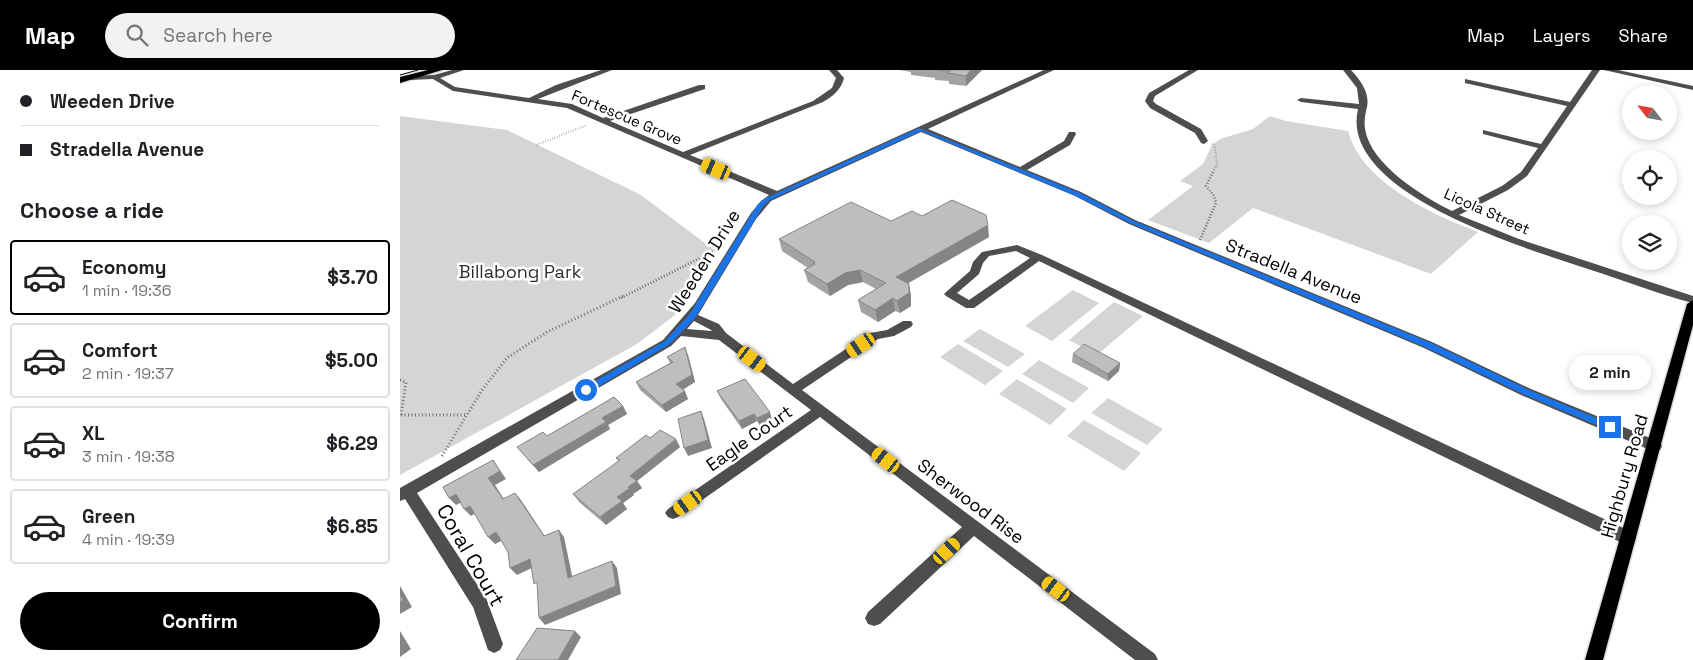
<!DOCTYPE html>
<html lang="en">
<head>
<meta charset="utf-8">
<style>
  body { margin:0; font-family:"Space Grotesk",sans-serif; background:#f2f2f2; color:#202124; height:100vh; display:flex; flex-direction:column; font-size:19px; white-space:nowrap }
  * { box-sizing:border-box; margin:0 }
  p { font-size:16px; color:#757577 }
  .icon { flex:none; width:28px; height:28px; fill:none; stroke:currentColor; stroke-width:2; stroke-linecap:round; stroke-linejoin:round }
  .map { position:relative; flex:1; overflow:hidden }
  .details { display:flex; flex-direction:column; background:#fff; width:400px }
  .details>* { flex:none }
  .top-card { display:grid; align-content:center; height:110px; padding:0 20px; background:#fff }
  .needle { width:32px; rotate:301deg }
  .controls { position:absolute; left:1222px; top:15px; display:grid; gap:10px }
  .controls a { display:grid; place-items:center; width:55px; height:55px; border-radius:50%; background:#fff; box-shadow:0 2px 8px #0003; font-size:25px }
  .end { position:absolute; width:22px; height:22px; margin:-11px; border:6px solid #1a73e8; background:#fff; box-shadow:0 0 0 2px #fff }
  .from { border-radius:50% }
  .bubble { position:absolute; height:35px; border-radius:18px; background:#fff; box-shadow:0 2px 8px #0003; font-size:16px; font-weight:600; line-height:35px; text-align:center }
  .car { position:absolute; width:15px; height:30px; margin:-15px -8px; border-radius:6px; box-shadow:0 0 4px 1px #0007; background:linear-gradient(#f5c518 24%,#345 0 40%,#f5c518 0 76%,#345 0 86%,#f5c518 0) }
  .top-card b { display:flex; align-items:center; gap:18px; height:48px; font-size:19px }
  .top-card b+b { border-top:1px solid #e0e0e0 }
  .top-card i { width:12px; height:12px; background:#202124 }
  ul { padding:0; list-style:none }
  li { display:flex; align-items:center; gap:15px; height:75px; margin:0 10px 8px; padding:0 10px; border:2px solid #e0e0e0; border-radius:5px }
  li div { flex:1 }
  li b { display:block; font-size:19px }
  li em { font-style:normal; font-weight:600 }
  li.current { border-color:#000 }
  li>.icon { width:45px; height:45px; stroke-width:1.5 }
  h2 { padding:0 20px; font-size:22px; line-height:60px }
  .cta { display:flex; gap:10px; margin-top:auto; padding:10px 20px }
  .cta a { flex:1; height:58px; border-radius:30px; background:#000; color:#fff; font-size:20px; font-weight:600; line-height:58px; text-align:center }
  header { display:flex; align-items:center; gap:30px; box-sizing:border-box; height:70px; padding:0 25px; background:#000; color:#fff }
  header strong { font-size:24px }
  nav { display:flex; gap:28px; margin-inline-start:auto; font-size:18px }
  .search { width:350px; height:45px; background:#f2f2f2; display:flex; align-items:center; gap:12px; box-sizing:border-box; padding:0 18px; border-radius:28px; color:#757577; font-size:19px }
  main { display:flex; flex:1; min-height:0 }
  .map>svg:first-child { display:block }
  .green { fill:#d5d5d5 }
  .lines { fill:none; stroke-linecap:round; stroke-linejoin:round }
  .major-casing { stroke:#dbdbdb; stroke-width:3 }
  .highway-casing { stroke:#dbdbdb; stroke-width:3 }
  .path-far2 { stroke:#707070; stroke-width:2; stroke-dasharray:0.5 2; stroke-linecap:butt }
  .path-far1 { stroke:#707070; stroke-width:2.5; stroke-dasharray:1 2; stroke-linecap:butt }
  .path { stroke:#707070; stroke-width:3; stroke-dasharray:1 2.5; stroke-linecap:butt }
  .minor { fill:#4e4e4e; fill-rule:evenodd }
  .major { fill:#000; fill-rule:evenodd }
  .highway { fill:#000; fill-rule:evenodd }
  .tram { stroke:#000; stroke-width:1 }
  .wall { fill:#a3a3a3 }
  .shaded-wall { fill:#858585 }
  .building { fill:#bebebe; stroke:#858585 }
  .route { fill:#1a73e8 }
  .labels { text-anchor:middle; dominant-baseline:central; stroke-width:5; stroke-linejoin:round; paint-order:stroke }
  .far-street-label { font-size:15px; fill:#000; stroke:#fff }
  .street-label { font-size:18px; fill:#000; stroke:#fff }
  .park-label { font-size:18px; fill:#2c2c2c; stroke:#fff }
  .near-street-label { font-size:21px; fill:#000; stroke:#fff }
</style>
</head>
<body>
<header>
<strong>Map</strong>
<div class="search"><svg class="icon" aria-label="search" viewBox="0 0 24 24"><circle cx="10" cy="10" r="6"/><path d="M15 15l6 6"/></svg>Search here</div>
<nav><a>Map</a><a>Layers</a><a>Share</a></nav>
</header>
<main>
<section class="details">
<div class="top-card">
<b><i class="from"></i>Weeden Drive</b>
<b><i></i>Stradella Avenue</b>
</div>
<h2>Choose a ride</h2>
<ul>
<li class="current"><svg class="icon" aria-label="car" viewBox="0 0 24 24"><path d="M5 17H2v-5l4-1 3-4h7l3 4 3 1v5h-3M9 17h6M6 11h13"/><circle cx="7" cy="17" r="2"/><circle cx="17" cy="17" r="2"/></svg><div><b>Economy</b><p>1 min · 19:36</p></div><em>$3.70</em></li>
<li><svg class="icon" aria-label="car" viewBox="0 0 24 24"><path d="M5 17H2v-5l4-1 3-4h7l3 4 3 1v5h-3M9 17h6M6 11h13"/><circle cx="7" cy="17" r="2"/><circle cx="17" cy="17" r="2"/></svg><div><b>Comfort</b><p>2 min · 19:37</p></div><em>$5.00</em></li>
<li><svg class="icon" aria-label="car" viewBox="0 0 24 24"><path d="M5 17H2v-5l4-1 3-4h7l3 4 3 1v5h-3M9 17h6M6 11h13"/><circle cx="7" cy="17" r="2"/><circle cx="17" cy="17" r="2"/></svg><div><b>XL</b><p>3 min · 19:38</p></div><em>$6.29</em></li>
<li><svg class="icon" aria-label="car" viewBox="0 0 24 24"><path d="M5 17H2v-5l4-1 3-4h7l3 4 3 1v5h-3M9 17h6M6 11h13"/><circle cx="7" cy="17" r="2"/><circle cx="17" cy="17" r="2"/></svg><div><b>Green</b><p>4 min · 19:39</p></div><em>$6.85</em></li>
</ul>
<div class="cta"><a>Confirm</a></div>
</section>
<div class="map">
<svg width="1293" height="590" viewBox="0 0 1293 590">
  <rect width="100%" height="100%" fill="#fff"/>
  <path class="green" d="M0,46L107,60L241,125L314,180L275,245L237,274L0,405Z
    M870,46L886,51L948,61C961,112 1033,145 1078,162L1031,204L853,138L809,173L748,150L793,116L780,111L803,94L812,75L820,69L853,59Z
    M673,220L699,233L652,271L625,256Z
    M714,232L743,246L697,285L669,270Z
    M580,259L625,284L608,297L563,271Z
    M558,274L603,301L585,315L540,287Z
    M639,290L689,318L673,333L622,304Z
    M617,309L667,339L650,355L599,324Z
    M708,328L763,359L747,375L691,343Z
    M684,350L741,383L724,401L667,366Z"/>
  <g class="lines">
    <defs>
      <path id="major" d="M1293,230V255L1203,590H1185L1287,234Z"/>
      <path id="highway" d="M28,0H42L0,13V7Z"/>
    </defs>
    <use href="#major" class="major-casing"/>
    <use href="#highway" class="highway-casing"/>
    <path class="path-far2" d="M812,74L815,76L817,95L813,101
      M136,75L187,55"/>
    <path class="path-far1" d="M800,170L816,133L814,126L806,116L814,100
      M221,228L318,179"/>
    <path class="path" d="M0,310L6,312L1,345
      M1,345H66
      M42,386L82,320L107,288L147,262L223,226"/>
    <path class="minor" d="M52,0H64L40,8L55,17L129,28L156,15L201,0H212L138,29L172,34L203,48L299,15H305V19L210,51L283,82L413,31L432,18L436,8L429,0H437L444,8C441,20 433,26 423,32L290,85L377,121L644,0H654L528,59L620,97L664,71L669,62H675L676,64L670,75L627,100L681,122L735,150L1032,272L1131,319L1260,372L1262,376L1260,380L1255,381L1250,380L1121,325L1024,278L729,154L675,126L521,62L371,131L356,149L298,245L319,254L326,263L393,314L470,263L487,260L503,251H511L513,254L511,257L494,266L478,269L402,320L755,584L758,590H735L574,466L480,554L474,556L468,554L465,548L468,542L562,457L420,347L278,447L273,449L268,447L265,443L268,439L411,340L319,270L281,266L271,276L17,423L86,528L103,574L100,580L94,583L88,580L73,537L5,429L0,431V418L263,270L295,233L351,143L361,131L369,125L167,38L53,21L33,9L9,10L5,8L9,6L34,5ZM294,251L311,260L312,261L287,259Z
      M789,0H798L755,26L753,31L756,34L801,59L808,71L804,74L801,73L795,63L750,38L745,31L749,23Z
      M943,0H951C960,10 970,22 967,37C965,45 964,51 965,59C971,95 1022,126 1052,141L1102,116L1121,102L1138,78L1083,64V60L1141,74L1167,36L1065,13V9L1170,32L1192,0H1200L1127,106L1108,120L1059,145L1119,169L1293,226V233C1258,224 1223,210 1188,199C1129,179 938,124 958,39L901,32L897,30L901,28L959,34L957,18Z
      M1204,0H1218L1293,16V20Z
      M617,175L642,185L1234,463L1236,468L1234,473L1228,475L1222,473L639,191L574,238H566L546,226L544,224L546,222L570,201L573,192L582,182ZM616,181L630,188L569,230L557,223L579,204L583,193L589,186Z"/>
    <use href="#major" class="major"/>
    <use href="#highway" class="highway"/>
    <path class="tram" d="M0,5L18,0"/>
  </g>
  <path class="wall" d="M499,0H582L566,16L549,14V11L535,10V8L511,5V2Z
    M522,146L589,167L508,213L511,226V236L500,243L495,241L478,252L461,242L458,230L476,219L463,212L448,215L430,226L408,212L404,200L408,198L382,181L379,169Z
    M673,284L720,293L719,301L708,311L672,292Z
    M288,285L295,312L283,320L288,329L266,342L240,320L236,312L270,293L267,287Z
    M317,321L372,349L360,356L357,351L342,359L321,329Z
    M223,336L227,344L208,355L210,359L139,402L117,377Z
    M250,368L280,377L237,411L242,418L233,424L234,425L223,433L227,439L206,455L179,432L173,424L219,391L216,388Z"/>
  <path class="shaded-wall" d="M571,0H582L566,16V6Z
    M588,155L589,167L498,219L496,207Z
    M460,200L463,212L448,215L430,226L427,214L445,203Z
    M509,214L511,226V236L500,243L497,231Z
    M493,228L495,241L478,252L475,240Z
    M285,277L288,285L295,312L279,321L276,314Z
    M720,293L719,301L708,311V304Z
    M285,321L288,329L266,342L262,335Z
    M223,336L227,344L208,355L210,359L139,402L133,395L202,348Z
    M301,341L304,349L312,378L288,386L284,378Z
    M370,342L372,349L360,356L357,348Z
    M354,344L357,351L342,359L339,351Z
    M276,369L280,377L237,411L242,418L233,424L234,425L223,433L227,439L206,455L200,447L217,427L228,417L230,406Z
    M93,390L106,409L95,415L109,437L103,429L88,408Z
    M115,423L121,430L150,474L144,466Z
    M56,424L62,432L56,435L49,428Z
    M70,436L76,443L71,446L64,439Z
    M159,460L164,467L174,515L168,508Z
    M96,462L103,470L95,474L88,467Z
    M130,489L136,496L117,505L110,498Z
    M212,491L217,498L221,524L145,555L139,548Z
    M0,516L12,537L0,544Z
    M0,561L11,579L0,587Z
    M175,561L181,567L168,590H158Z"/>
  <path class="building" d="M538,0H571L566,6L548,3L550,1Z
    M552,130L586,145L588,155L496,207L509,214V223L497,231L493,228L475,240L458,230L486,213L460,200L445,203L427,214L404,200L415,194L413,193L415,192L379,169L451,132L491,151L512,141L522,146Z
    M684,274L720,293L708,304L673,284Z
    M285,277L292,305L276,314L285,321L262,335L236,312L273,292L267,287Z
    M345,309L370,342L357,348L354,344L339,351L317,321Z
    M214,327L223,336L202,348L206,352L133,395L117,377L143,362L147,366Z
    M301,341L308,370L284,378L278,349Z
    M260,360L276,369L230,406L237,411L228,417L230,418L217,427L222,431L200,447L173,424L220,390L216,388L246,365L250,368Z
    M93,390L100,401L88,408L103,429L115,423L144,466L159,460L168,508L212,491L216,516L139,548L137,512L134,514L130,489L110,498L108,482L96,462L88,467L70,436L64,439L56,424L49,428L43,417Z
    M0,524L3,530L0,532Z
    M137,558L175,561L158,590H116Z"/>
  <path class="route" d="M519,58L680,123L734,151L1031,273L1129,320L1213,355L1214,357L1213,359H1206L1123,324L1025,277L730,153L676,126L521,61L370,130L364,135L295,248L270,274L189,322H183V318L265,271L289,245L358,134L366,128Z"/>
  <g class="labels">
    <g class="far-street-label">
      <text transform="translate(227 47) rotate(23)">Fortescue Grove</text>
      <text transform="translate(1087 141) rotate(24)">Licola Street</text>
    </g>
    <g class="street-label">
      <text transform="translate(304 191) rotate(-58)">Weeden Drive</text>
      <text transform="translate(894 201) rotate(22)">Stradella Avenue</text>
      <text transform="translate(349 368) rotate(-35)">Eagle Court</text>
      <text transform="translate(1224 406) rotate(-74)">Highbury Road</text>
      <text transform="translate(571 431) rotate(37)">Sherwood Rise</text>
    </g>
    <g class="park-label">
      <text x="120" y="201">Billabong Park</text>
    </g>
    <g class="near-street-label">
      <text transform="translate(71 485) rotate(60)">Coral Court</text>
    </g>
  </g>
</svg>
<div class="controls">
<a><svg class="needle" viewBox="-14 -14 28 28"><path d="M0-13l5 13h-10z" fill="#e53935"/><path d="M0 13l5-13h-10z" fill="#757577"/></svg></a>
<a><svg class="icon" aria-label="locate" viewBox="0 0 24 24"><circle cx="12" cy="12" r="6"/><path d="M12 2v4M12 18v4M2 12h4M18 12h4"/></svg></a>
<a><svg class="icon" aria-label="layers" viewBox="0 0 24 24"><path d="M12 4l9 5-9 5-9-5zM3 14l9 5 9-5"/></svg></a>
</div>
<i class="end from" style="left:186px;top:320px"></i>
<i class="end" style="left:1210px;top:357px"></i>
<div class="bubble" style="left:1169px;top:285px;width:82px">2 min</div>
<i class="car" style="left:316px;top:99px;rotate:293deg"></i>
<i class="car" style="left:461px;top:275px;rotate:236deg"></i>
<i class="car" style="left:352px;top:289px;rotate:128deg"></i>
<i class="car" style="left:486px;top:390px;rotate:308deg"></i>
<i class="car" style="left:288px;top:433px;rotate:235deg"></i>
<i class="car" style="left:547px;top:481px;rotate:47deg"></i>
<i class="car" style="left:656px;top:519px;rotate:307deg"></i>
</div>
</main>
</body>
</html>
